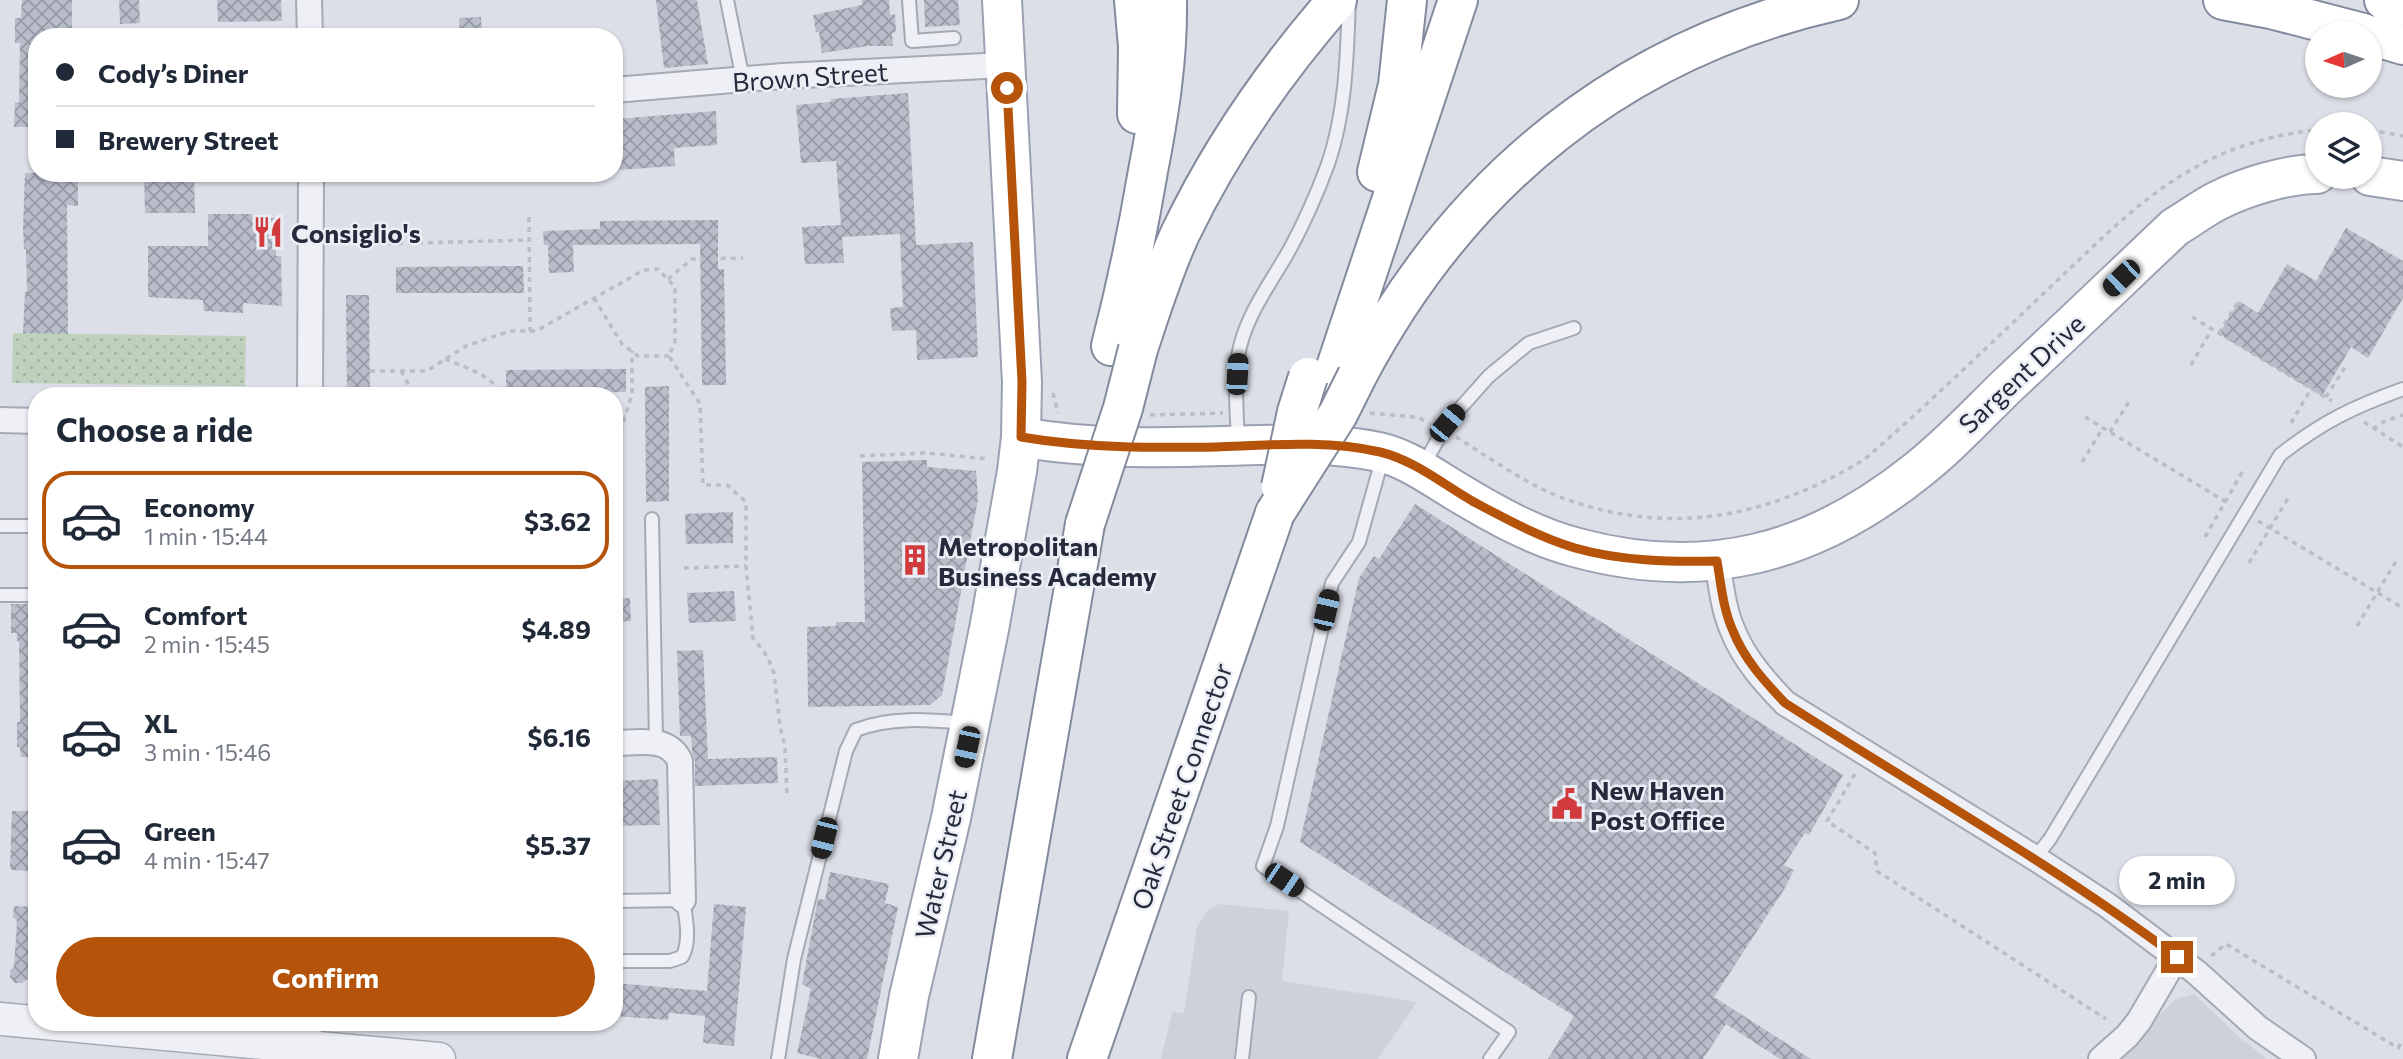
<!DOCTYPE html>
<html lang="en">
<head>
<meta charset="utf-8">
<style>
  body { margin:0; font-family:Commissioner,sans-serif; background:#f6f6f7; color:#1f2937; height:100vh; display:flex; flex-direction:column; font-size:26px; white-space:nowrap }
  * { box-sizing:border-box; margin:0 }
  p { font-size:23px; color:#747a83 }
  .icon { flex:none; width:38px; height:38px; fill:none; stroke:currentColor; stroke-width:2; stroke-linecap:round; stroke-linejoin:round }
  .map { position:relative; flex:1; overflow:hidden }
  .details { position:absolute; left:28px; top:387px; width:595px; height:644px; display:flex; flex-direction:column; background:#fff; border-radius:28px; box-shadow:0 2px 5px #0004 }
  .details>* { flex:none }
  .guide { position:absolute; left:28px; top:28px; width:595px; height:154px; border-radius:28px; box-shadow:0 2px 5px #0004; display:grid; align-content:center; height:154px; padding:0 28px; background:#fff }
  .needle { width:46px; rotate:267deg }
  .buttons { position:absolute; left:2305px; top:21px; display:grid; gap:14px }
  .buttons a { display:grid; place-items:center; width:77px; height:77px; border-radius:50%; background:#fff; box-shadow:0 2px 5px #0004; font-size:35px }
  .end { position:absolute; width:32px; height:32px; margin:-16px; border:9px solid #b45309; background:#fff; box-shadow:0 0 0 4px #fff }
  .from { border-radius:50% }
  .bubble { position:absolute; height:49px; border-radius:24px; background:#fff; box-shadow:0 2px 5px #0004; font-size:23px; font-weight:700; line-height:49px; text-align:center }
  .car { position:absolute; width:21px; height:42px; margin:-21px -10px; border-radius:9px; box-shadow:0 0 5px 2px #0007; background:linear-gradient(#222 24%,#8ab4d8 0 40%,#222 0 76%,#8ab4d8 0 86%,#222 0) }
  .guide b { display:flex; align-items:center; gap:24px; height:66px; font-size:26px }
  .guide b+b { border-top:2px solid #e0e1e3 }
  .guide i { width:18px; height:18px; background:#1f2937 }
  ul { padding:0; list-style:none }
  li { display:flex; align-items:center; gap:21px; height:98px; margin:0 14px 10px; padding:0 14px; border:4px solid transparent; border-radius:28px }
  li div { flex:1 }
  li b { display:block; font-size:26px }
  li em { font-style:normal; font-weight:700 }
  li.active { border-color:#b45309 }
  li>.icon { width:63px; height:63px; stroke-width:1.5 }
  h2 { padding:0 28px; font-size:32px; line-height:84px }
  .primary-button { display:flex; gap:14px; margin-top:auto; padding:14px 28px }
  .primary-button a { flex:1; height:80px; border-radius:42px; background:#b45309; color:#fff; font-size:28px; font-weight:700; line-height:80px; text-align:center }
  .map>svg:first-child { display:block }
  .built { fill:#ced1dc }
  .grass { fill:url(#grass-dots) }
  .building { fill:url(#building-cross-hatch) }
  .lines { fill:none; stroke-linecap:round; stroke-linejoin:round }
  .service-casing { stroke:#a5a9b4; stroke-width:16 }
  .minor-casing { stroke:#a5a9b4; stroke-width:28 }
  .tertiary-casing { stroke:#a5a9b4; stroke-width:35 }
  .primary-casing { stroke:#9ba1b3; stroke-width:42 }
  .motorway-casing { stroke:#838a9e; stroke-width:42 }
  .path { stroke:#babdc5; stroke-width:3.5; stroke-dasharray:5 5; stroke-linecap:butt }
  .service { stroke:#eff0f5; stroke-width:12 }
  .minor { stroke:#eff0f5; stroke-width:24 }
  .tertiary { stroke:#eff0f5; stroke-width:32 }
  .primary { stroke:#fff; stroke-width:38 }
  .motorway { stroke:#fff; stroke-width:38 }
  .motorway-bridge-casing { stroke:#838a9e; stroke-width:42; stroke-linecap:butt }
  .motorway-bridge { stroke:#fff; stroke-width:38 }
  .route { stroke:#b45309; stroke-width:9 }
  .labels { text-anchor:middle; dominant-baseline:central; stroke-width:5; stroke-linejoin:round; paint-order:stroke }
  .street-label { font-size:26px; fill:#252b3d; stroke:#ebeef5 }
  .poi-label { font-size:26px; font-weight:bold; fill:#252b3d; stroke:#ebeef5; text-anchor:start }
</style>
</head>
<body>
<div class="map">
<svg width="2403" height="1059" viewBox="0 0 2403 1059">
  <defs>
    <pattern id="grass-dots" width="8" height="8" patternUnits="userSpaceOnUse" patternTransform="scale(1.75)"><rect width="8" height="8" fill="#bfd1bd"/><path d="M2 2h.1M6 6h.1" fill="none" stroke="#a4b4a3" stroke-width="1.8" stroke-linecap="round"/></pattern>
    <pattern id="building-cross-hatch" width="8" height="8" patternUnits="userSpaceOnUse" patternTransform="scale(1.75)"><rect width="8" height="8" fill="#b9bdca"/><path d="M0 0l8 8M0 8l8-8" fill="none" stroke="#969aa5"/></pattern>
  </defs>
  <rect width="100%" height="100%" fill="#dcdfe7"/>
  <path class="built" d="M1219,904L1289,911L1282,981L1417,1002L1378,1059H1161L1172,1012L1184,1013L1197,927L1208,910Z
    M2194,994L2239,1037L2267,1059H2114L2176,999Z"/>
  <path class="grass" d="M13,333L246,336L245,386L12,383Z"/>
  <path class="building" d="M22,0H72V37H37V127H14L15,102L19,103L20,43H15V18H21Z
    M119,0H139L140,23L120,24Z
    M217,0H281L282,21L218,22Z
    M656,0H697L708,64L664,68Z
    M862,0H889L890,15L895,14L896,32L892,33L893,46H868L822,53L819,32H816L813,15L862,5Z
    M924,0H958L960,25L925,27Z
    M481,17L482,37H460L459,18Z
    M908,93L916,245L973,242L978,357L917,360L916,330L892,331L890,308L903,307L900,234L842,237L844,263L805,264L802,227L841,225L836,161L801,163L796,105L831,102V99Z
    M716,111L717,145L674,148L675,166L619,170L616,119Z
    M25,173H78V206L67,205L68,334L23,333L25,292H27L26,249H24L23,228Z
    M144,173H194L195,213H145Z
    M208,214H262V218H277L276,256H281L282,306L243,303V313L204,311L203,300L148,297V246H208Z
    M718,220V269H724L726,385H702L700,244L573,245L574,272L549,273L548,245H544L543,231L600,229V221Z
    M2346,228L2403,261V298L2368,358L2351,347L2322,396L2219,334L2239,301L2258,313L2287,264L2316,281Z
    M523,266L524,293H396V267Z
    M346,295H369L370,396H347Z
    M626,369V392L506,393V370Z
    M669,386V501L646,502L645,387Z
    M927,460V467L976,471L978,499L942,695L930,705L808,707L807,627L836,626V622H865L862,462Z
    M1415,504L1843,775L1809,835L1805,833L1784,865L1794,870L1785,888L1714,997L1811,1059H1780L1726,1024L1703,1059H1548L1574,1016L1300,842L1359,578L1374,556L1379,559Z
    M733,512V543L686,544L685,514Z
    M734,591L736,621L689,623L687,593Z
    M630,598L631,621L614,622V599Z
    M11,604H37V757H21L20,747H17V722H20L19,641H17V633H11Z
    M703,650L708,759L777,757L778,783L695,786V761L692,751L691,736H680L677,651Z
    M658,779L660,825L614,826V781Z
    M12,811H37V871L12,870L10,868Z
    M830,872L889,884L885,903L898,907L867,1059H821L797,1053L811,989L802,984L818,899L825,900Z
    M714,904L746,907L734,1046L703,1043L705,1016L669,1013L668,1020L614,1016V983L707,991Z
    M14,906L37,907V972L22,983H15L10,977V971L14,967L17,921L13,917Z"/>
  <g class="lines">
    <defs>
      <path id="service" d="M727,0L743,80
        M909,0L912,41L954,38
        M1238,442C1237,414 1234,385 1238,357C1244,316 1272,282 1291,247C1305,221 1318,191 1328,164C1346,111 1347,56 1349,0
        M1383,456L1359,542L1332,583L1277,826L1263,866L1509,1032L1490,1059
        M1423,466L1447,423L1489,376L1529,343L1574,328
        M652,519L656,742
        M0,526H37
        M0,595H37
        M2035,858L2050,839L2280,455C2322,422 2353,407 2403,389
        M614,901L683,900C686,917 691,942 682,957L670,961H614
        M778,1059L794,959L846,751L856,730C891,716 931,720 968,723
        M1242,1059L1249,997"/>
      <path id="minor" d="M309,0L310,37
        M614,90L783,76L1005,65
        M310,396L311,173
        M0,420L37,421
        M1717,561C1721,584 1723,609 1733,631C1744,659 1765,682 1785,703L2035,858L2107,905L2196,972L2258,1028L2303,1059
        M614,743C638,743 668,735 680,761L683,900
        M308,1048L309,1022
        M2101,1059L2127,1036L2139,1021L2177,956"/>
      <path id="tertiary" d="M0,1019L439,1059"/>
      <path id="primary" d="M2370,176L2403,181
        M1021,437C1088,449 1155,448 1223,446C1275,445 1327,441 1379,452C1406,458 1431,476 1454,490C1492,513 1534,537 1578,548C1705,582 1812,554 1914,473C1948,447 1978,414 2009,384C2065,332 2120,279 2175,227C2189,219 2203,208 2217,201C2244,187 2287,174 2317,174
        M898,1059L909,996L951,818L990,624L1017,471L1021,437L1022,382L1002,0"/>
      <path id="motorway" d="M1134,0L1138,47L1137,114
        M2223,0L2271,9L2363,33
        M2384,0L2403,6
        M2370,35L2403,45
        M1377,172L1398,85L1407,0
        M1111,346C1126,288 1138,230 1148,171C1159,114 1168,58 1167,0
        M1138,349C1151,310 1163,271 1180,234C1221,148 1275,71 1337,0
        M1333,376L1458,0
        M1357,376C1460,180 1623,48 1839,0
        M992,1059L1085,524
        M1087,1059L1275,513"/>
    </defs>
    <use href="#service" class="service-casing"/>
    <use href="#minor" class="minor-casing"/>
    <use href="#tertiary" class="tertiary-casing"/>
    <use href="#primary" class="primary-casing"/>
    <use href="#motorway" class="motorway-casing"/>
    <path class="path" d="M2370,130L2403,136
      M529,217L530,331
      M378,244L529,240
      M668,279L692,259L743,258
      M594,298L622,344L638,356H669
      M2192,317L2332,401
      M2219,333L2240,299
      M445,359C467,368 491,375 504,396
      M2191,365L2212,329
      M370,371H427L466,346L510,331H536L644,270L658,269L675,287V341L669,356L700,404L703,485H727L746,502V566L753,638L767,656L774,673L780,726L785,747L787,797
      M401,371L415,396
      M1053,393L1058,413
      M2326,397L2347,364
      M1370,413L1416,417L1428,422
      M1150,415L1223,413
      M614,416H625
      M2085,417L2231,505
      M2364,422L2403,447
      M2291,423L2311,389
      M2373,429L2383,422L2403,415
      M2110,432L2130,400
      M1456,437C1492,459 1528,486 1568,500C1675,537 1771,516 1865,459C1925,407 1983,351 2041,296C2128,214 2189,143 2317,130
      M860,456L926,453L989,459
      M2082,462L2103,428
      M2258,521L2403,608
      M2205,537L2244,469
      M2249,563L2290,495
      M684,568L746,566
      M614,588H617L615,499L620,433L632,394V351
      M2357,626L2398,558
      M1855,774L1827,821L1875,853L1877,871L2106,1019
      M2211,956L2226,944L2398,1048L2403,1040"/>
    <use href="#service" class="service"/>
    <use href="#minor" class="minor"/>
    <use href="#tertiary" class="tertiary"/>
    <use href="#primary" class="primary"/>
    <use href="#motorway" class="motorway"/>
    <defs>
      <path id="motorway-bridge" d="M1281,487L1297,412L1308,377
        M1275,513L1338,414L1357,376
        M1085,524L1123,408L1138,349"/>
    </defs>
    <use href="#motorway-bridge" class="motorway-bridge-casing"/>
    <use href="#motorway-bridge" class="motorway-bridge"/>
  </g>
  <g class="lines">
    <path class="route" d="M1007,88L1022,382L1021,437C1086,448 1151,448 1217,447C1271,445 1327,440 1380,452C1414,460 1444,485 1474,502C1506,519 1539,537 1575,548C1620,561 1670,562 1717,561C1721,584 1723,609 1733,631C1744,659 1765,682 1785,703C1916,787 2052,864 2177,957"/>
  </g>
  <defs>
    <symbol id="restaurant-bare" viewBox="-9 -9 18 18"><path d="M-5-6h1v4h1v-4h1v4h1v-4h1v5L-1.5 .5V6h-2V.5L-5-1ZM5-6V6H3V1.5H1.5Q1.5-4 5-6Z" fill="#d23b3d" stroke="#ebeef5" stroke-width="2.5" paint-order="stroke"/></symbol>
    <symbol id="building-bare" viewBox="-9 -9 18 18"><path d="M-4-6H4V6H1V3H-1V6H-4ZM-2.5-4.3h1.7v1.8h-1.7ZM.8-4.3h1.7v1.8H.8ZM-2.5-1h1.7V.8h-1.7ZM.8-1h1.7V.8H.8Z" fill="#d23b3d" stroke="#ebeef5" stroke-width="2.5" paint-order="stroke"/></symbol>
    <symbol id="civic-bare" viewBox="-9 -9 18 18"><path d="M-.6-6.5H3V-4.5H.6V-3L4-1V1h2V6H-6V1h2V-1L-.6-3ZM-1.2 2.5V6h2.4V2.5Z" fill="#d23b3d" stroke="#ebeef5" stroke-width="2.5" paint-order="stroke"/></symbol>
  </defs>
  <g fill-rule="evenodd">
    <use href="#restaurant-bare" x="246" y="210" width="44" height="44"/>
    <use href="#building-bare" x="893" y="538" width="44" height="44"/>
    <use href="#civic-bare" x="1545" y="782" width="44" height="44"/>
  </g>
  <g class="labels">
    <g class="street-label">
      <text transform="translate(810 76) rotate(-4)">Brown Street</text>
      <text transform="translate(2021 373) rotate(-43)">Sargent Drive</text>
      <text transform="translate(1181 786) rotate(-71)">Oak Street Connector</text>
      <text transform="translate(940 864) rotate(-77)">Water Street</text>
    </g>
    <g class="poi-label">
      <text x="291" y="232">Consiglio's</text>
      <text x="938" y="545">Metropolitan<tspan x="938" dy="30">Business Academy</tspan></text>
      <text x="1590" y="789">New Haven<tspan x="1590" dy="30">Post Office</tspan></text>
    </g>
  </g>
</svg>
<div class="buttons">
<a><svg class="needle" viewBox="-14 -14 28 28"><path d="M0-13l5 13h-10z" fill="#e53935"/><path d="M0 13l5-13h-10z" fill="#747a83"/></svg></a>
<a><svg class="icon" aria-label="layers" viewBox="0 0 24 24"><path d="M12 4l9 5-9 5-9-5zM3 14l9 5 9-5"/></svg></a>
</div>
<i class="end from" style="left:1007px;top:88px"></i>
<i class="end" style="left:2177px;top:957px"></i>
<div class="bubble" style="left:2119px;top:856px;width:116px">2 min</div>
<i class="car" style="left:2121px;top:278px;rotate:226deg"></i>
<i class="car" style="left:1237px;top:374px;rotate:3deg"></i>
<i class="car" style="left:1447px;top:423px;rotate:40deg"></i>
<i class="car" style="left:1326px;top:610px;rotate:13deg"></i>
<i class="car" style="left:967px;top:747px;rotate:192deg"></i>
<i class="car" style="left:824px;top:838px;rotate:194deg"></i>
<i class="car" style="left:1284px;top:880px;rotate:124deg"></i>
<div class="guide">
<b><i class="from"></i>Cody’s Diner</b>
<b><i></i>Brewery Street</b>
</div>
<section class="details">
<h2>Choose a ride</h2>
<ul>
<li class="active"><svg class="icon" aria-label="car" viewBox="0 0 24 24"><path d="M5 17H2v-5l4-1 3-4h7l3 4 3 1v5h-3M9 17h6M6 11h13"/><circle cx="7" cy="17" r="2"/><circle cx="17" cy="17" r="2"/></svg><div><b>Economy</b><p>1 min · 15:44</p></div><em>$3.62</em></li>
<li><svg class="icon" aria-label="car" viewBox="0 0 24 24"><path d="M5 17H2v-5l4-1 3-4h7l3 4 3 1v5h-3M9 17h6M6 11h13"/><circle cx="7" cy="17" r="2"/><circle cx="17" cy="17" r="2"/></svg><div><b>Comfort</b><p>2 min · 15:45</p></div><em>$4.89</em></li>
<li><svg class="icon" aria-label="car" viewBox="0 0 24 24"><path d="M5 17H2v-5l4-1 3-4h7l3 4 3 1v5h-3M9 17h6M6 11h13"/><circle cx="7" cy="17" r="2"/><circle cx="17" cy="17" r="2"/></svg><div><b>XL</b><p>3 min · 15:46</p></div><em>$6.16</em></li>
<li><svg class="icon" aria-label="car" viewBox="0 0 24 24"><path d="M5 17H2v-5l4-1 3-4h7l3 4 3 1v5h-3M9 17h6M6 11h13"/><circle cx="7" cy="17" r="2"/><circle cx="17" cy="17" r="2"/></svg><div><b>Green</b><p>4 min · 15:47</p></div><em>$5.37</em></li>
</ul>
<div class="primary-button"><a>Confirm</a></div>
</section>
</div>
</body>
</html>
